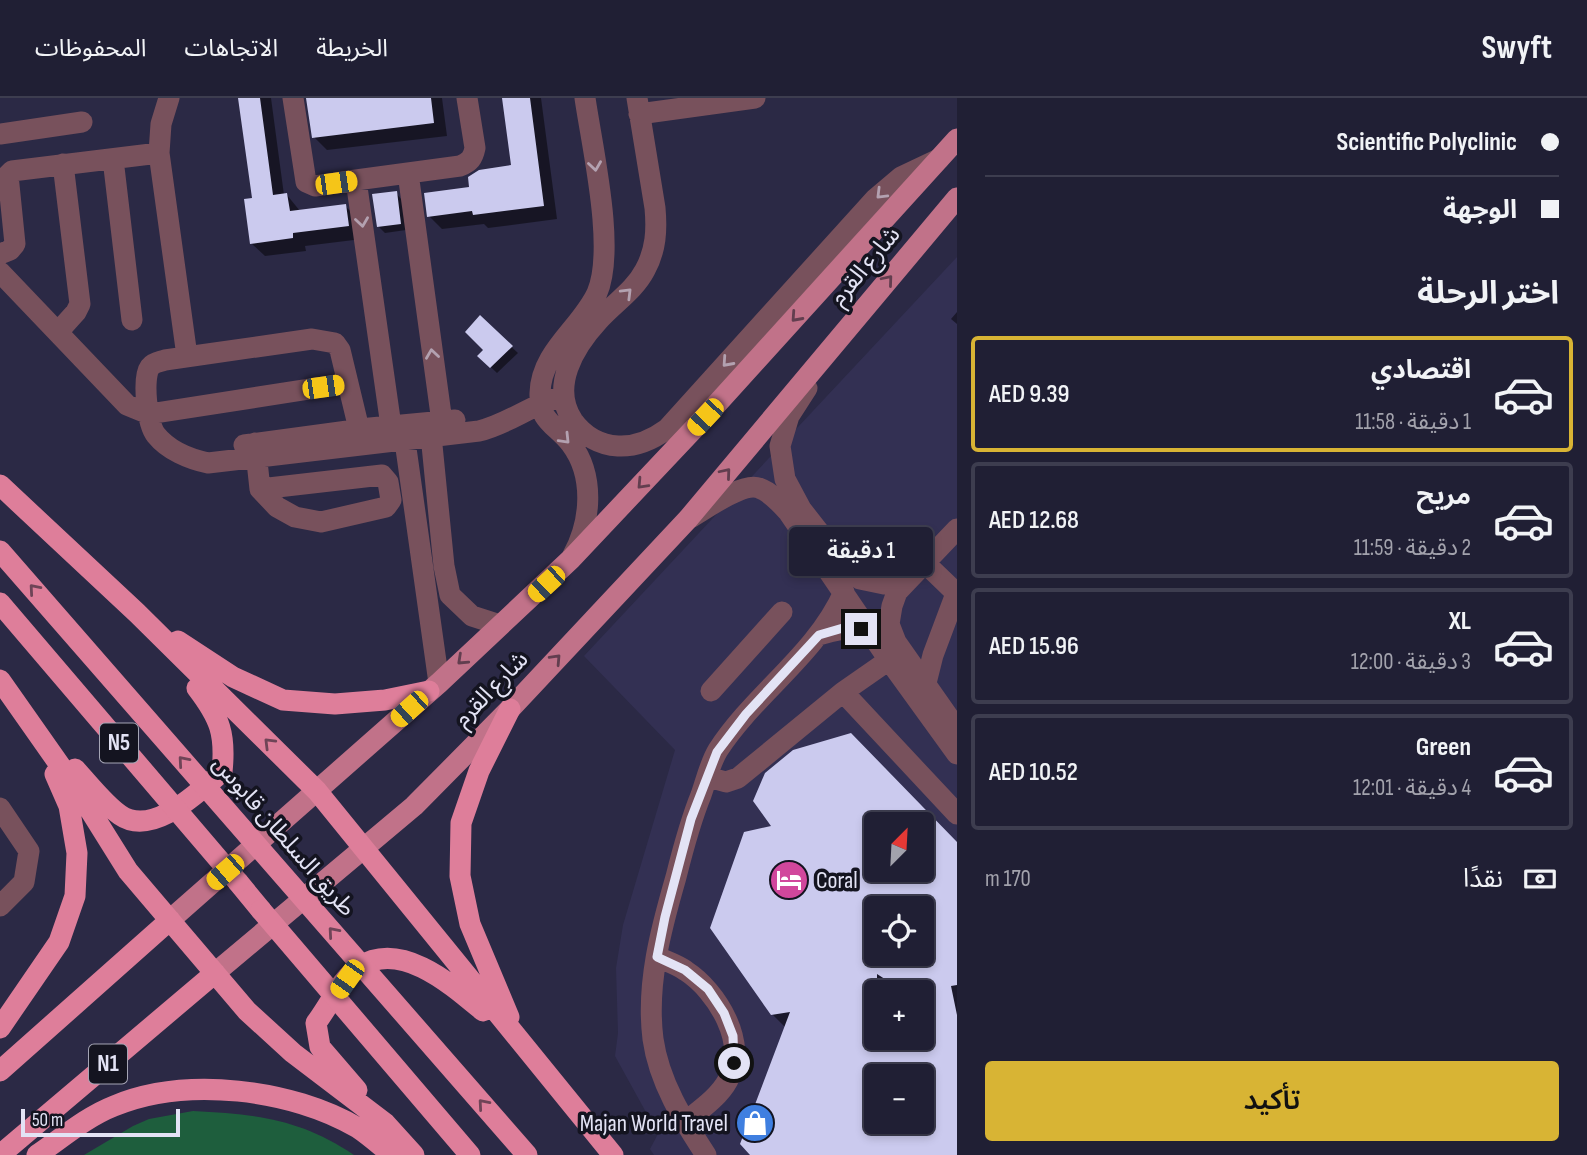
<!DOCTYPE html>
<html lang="ar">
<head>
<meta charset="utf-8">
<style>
  body { margin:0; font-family:"Sofia Sans Condensed","Noto Sans Arabic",sans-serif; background:#2d2c40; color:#f1f3f6; direction:rtl; height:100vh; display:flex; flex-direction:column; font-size:26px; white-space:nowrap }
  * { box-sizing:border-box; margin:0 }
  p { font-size:23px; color:#a2a2ac }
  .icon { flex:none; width:38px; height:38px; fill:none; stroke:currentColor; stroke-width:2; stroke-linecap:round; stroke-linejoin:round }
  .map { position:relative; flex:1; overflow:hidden; direction:ltr }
  .details { display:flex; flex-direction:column; background:#201f34; width:630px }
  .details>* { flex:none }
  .banner { display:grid; align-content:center; height:154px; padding:0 28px; background:#201f34 }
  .needle { width:46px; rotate:24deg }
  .tools { position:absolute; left:864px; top:714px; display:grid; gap:14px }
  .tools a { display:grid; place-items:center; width:70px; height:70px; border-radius:7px; background:#201f34; box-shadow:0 4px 10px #0003,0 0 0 2px #3d3d4f; font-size:35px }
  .scale { position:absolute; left:21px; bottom:18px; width:159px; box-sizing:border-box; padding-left:7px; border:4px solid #e3e3f5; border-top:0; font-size:19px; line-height:24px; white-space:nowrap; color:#e3e3f5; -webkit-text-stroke:5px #141420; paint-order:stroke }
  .end { position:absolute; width:32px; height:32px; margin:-16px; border:9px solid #e3e3f5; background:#111; box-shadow:0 0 0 4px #111 }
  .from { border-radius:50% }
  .bubble { position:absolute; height:49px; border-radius:7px; background:#201f34; box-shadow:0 4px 10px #0003,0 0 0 2px #3d3d4f; font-size:23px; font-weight:600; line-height:49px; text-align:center; direction:rtl }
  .car { position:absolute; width:21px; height:42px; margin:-21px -10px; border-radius:9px; box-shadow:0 0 5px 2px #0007; background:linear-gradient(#f5c518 24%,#345 0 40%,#f5c518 0 76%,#345 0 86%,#f5c518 0) }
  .banner b { display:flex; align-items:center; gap:24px; height:66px; font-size:26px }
  .banner b+b { border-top:2px solid #3d3d4f }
  .banner i { width:18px; height:18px; background:#f1f3f6 }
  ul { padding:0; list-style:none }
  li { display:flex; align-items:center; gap:21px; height:116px; margin:0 14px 10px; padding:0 14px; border:4px solid #3d3d4f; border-radius:7px }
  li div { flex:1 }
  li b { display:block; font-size:26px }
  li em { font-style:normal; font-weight:600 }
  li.selected { border-color:#d8b434 }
  li>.icon { width:63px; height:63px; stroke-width:1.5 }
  h2 { padding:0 28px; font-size:32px; line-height:84px }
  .pay { display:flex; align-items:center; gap:18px; height:77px; padding:0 28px; font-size:26px }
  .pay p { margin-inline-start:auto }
  .action { display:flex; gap:14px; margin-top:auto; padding:14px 28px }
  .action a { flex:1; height:80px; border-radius:7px; background:#d8b434; color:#111; font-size:28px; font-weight:600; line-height:80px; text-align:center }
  header { display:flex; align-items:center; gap:42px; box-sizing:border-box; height:98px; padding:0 35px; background:#201f34; border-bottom:2px solid #3d3d4f }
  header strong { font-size:33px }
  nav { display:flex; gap:38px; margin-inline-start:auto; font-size:24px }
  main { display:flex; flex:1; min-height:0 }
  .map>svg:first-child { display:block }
  .built { fill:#333053; fill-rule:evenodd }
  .green { fill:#1e5e3d }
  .shadow { fill:#0007; fill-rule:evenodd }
  .building { fill:#cbcaee; fill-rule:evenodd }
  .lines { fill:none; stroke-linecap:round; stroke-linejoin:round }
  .minor { stroke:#78515c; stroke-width:21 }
  .major { stroke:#c17289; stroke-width:21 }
  .highway { stroke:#de7e9a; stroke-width:21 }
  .highway-bridge { stroke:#de7e9a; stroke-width:21 }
  .oneway { stroke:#b3a1b0 }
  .oneway2 { stroke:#623e4f }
  .oneway3 { stroke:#6f4457 }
  .route { stroke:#e3e3f5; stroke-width:9 }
  .labels { text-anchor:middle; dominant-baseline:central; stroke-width:7; stroke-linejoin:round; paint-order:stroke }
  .shield { fill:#141420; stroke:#a5a5b5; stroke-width:2 }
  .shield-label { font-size:23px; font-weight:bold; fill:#e3e3f5 }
  .street-label { font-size:24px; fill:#e3e3f5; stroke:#141420 }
  .poi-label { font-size:24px; fill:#e3e3f5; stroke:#141420; text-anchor:start }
</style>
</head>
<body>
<header>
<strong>Swyft</strong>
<nav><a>الخريطة</a><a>الاتجاهات</a><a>المحفوظات</a></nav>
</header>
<main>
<section class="details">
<div class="banner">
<b><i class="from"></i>Scientific Polyclinic</b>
<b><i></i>الوجهة</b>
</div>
<h2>اختر الرحلة</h2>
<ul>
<li class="selected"><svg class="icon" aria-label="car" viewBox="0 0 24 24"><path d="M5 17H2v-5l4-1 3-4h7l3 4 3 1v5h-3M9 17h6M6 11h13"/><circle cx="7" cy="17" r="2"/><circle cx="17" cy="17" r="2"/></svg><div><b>اقتصادي</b><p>1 دقيقة · 11:58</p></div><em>AED 9.39</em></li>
<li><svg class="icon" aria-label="car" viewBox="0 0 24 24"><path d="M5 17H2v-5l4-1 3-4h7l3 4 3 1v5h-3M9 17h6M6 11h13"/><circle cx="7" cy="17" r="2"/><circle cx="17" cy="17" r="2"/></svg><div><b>مريح</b><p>2 دقيقة · 11:59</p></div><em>AED 12.68</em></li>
<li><svg class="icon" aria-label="car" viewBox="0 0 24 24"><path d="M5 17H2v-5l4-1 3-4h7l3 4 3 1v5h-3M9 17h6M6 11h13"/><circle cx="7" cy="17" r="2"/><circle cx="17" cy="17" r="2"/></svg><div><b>XL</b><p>3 دقيقة · 12:00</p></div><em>AED 15.96</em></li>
<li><svg class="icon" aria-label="car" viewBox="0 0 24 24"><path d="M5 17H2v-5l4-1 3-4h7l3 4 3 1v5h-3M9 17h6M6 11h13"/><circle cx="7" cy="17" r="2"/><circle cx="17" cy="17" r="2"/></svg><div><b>Green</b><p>4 دقيقة · 12:01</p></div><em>AED 10.52</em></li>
</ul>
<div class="pay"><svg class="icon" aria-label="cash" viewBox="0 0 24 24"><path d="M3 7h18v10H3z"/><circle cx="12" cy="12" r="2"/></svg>نقدًا<p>170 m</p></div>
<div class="action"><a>تأكيد</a></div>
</section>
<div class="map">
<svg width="957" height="1057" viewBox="0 0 957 1057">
  <rect width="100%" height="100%" fill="#2b2945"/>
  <path class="built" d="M957,159V1057H654L650,1051L658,1036L615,958L618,935L616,870L623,827L675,652L584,558ZM877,726H922V772H877ZM877,810H922V856H877ZM877,894H922V940H877ZM877,978H922V1024H877Z"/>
  <path class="green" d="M193,1013C255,1016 301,1021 354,1057H84L133,1028L149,1021Z"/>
  <path class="shadow" d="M240,0H271L284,97H287L300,113L345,108L359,121L362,141L305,148L306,153L265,158L251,145L254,102Z
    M309,0H442L447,38L327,52L314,39Z
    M504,0H541L557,121L488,130L484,126L442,131L429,118L471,91L513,69Z
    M396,95L402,102L406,132L385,135L378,128Z
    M957,214V226L951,221Z
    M480,220L518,255L497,275L479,258L485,252Z
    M850,637L957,746V1057H752L786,930L772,916L774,730ZM877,726H922V772H877ZM877,810H922V856H877ZM877,894H922V940H877ZM877,978H922V1024H877Z"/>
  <path class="building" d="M238,0H260L273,97L287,95L290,113L346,106L349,128L293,135V140L250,146L244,101L252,100Z
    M306,0H431L434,25L312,40Z
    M502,0H530L544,108L473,117L472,113L427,119L424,95L469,89L468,79L479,72L511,67Z
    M397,93L401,126L377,129L372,96Z
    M480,217L513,248L490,270L477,258L483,252L465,234Z
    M851,635L957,744V887L951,888L957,917V1057H750L740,1046L790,914L771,917L710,830L744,734L771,728L753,703L765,675L793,652ZM877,726H922V772H877ZM877,810H922V856H877ZM877,876L905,894H922V940H877ZM877,978H922V1024H877Z"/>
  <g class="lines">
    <path class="minor" d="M293,0L306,84L315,88L356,82
      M637,0L655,110C657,132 656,152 645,172C634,193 614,205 598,223C574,249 550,289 573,323C584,338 600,347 618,348C637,349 652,342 667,331L875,101L901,79L939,61
      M639,16L755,0
      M0,36L82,24
      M159,55L161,26L169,0
      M113,61L132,222
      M408,75L460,68C470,64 473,60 475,50L467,0
      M0,156L10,152L15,146L8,77L12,73L159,55L187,258
      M0,174L127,307L149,316L348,285
      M58,234L76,214L80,206L63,66
      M807,290L789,318L780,348L785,381L801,411L844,466L860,481L884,486L896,484L926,466
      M430,327L444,468L450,497L472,518L500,527
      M391,328L356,82L408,75L442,324
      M403,329L439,585
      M359,331L340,252L335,245L312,241L165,262C159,264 154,264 150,269C142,280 147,326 156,337C168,352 189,361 208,365L479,333C509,326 533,305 564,298
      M255,345L260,391L277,409L295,419L321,424L386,409L391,402L388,384L382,377L260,391
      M244,347L370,330L455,322
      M692,419C707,410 743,384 759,390C771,394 781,406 789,415L889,562L957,656
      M957,431L897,494L892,508L889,526L896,544L957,631
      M573,457C591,424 595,378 571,346C556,326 539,325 540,295C541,253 581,230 597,195C616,151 592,49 585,0
      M926,466L956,495L957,499
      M819,537C844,530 853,526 875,541
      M889,562L843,594L957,716
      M926,585L933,557L957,493
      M711,593L782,514
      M708,679L726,684L738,680L843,594
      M0,710L29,753L24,784L0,808
      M657,859C666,863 678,867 686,873C717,893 749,946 728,982C719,999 700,1012 685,1024
      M706,1057C683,1022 659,984 653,941C646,886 661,831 676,779C683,751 690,724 701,697C706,683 710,665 718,652C755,595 816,557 844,494"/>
    <path class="major" d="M170,822L439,585L571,461L705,319L957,41
      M215,875L414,708L510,611L688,421L957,100"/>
    <path class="highway" d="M0,387L137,515L317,693L613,1057
      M178,543L233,579L283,602L335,606L385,602L429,593
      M0,582L78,693L128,773L247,913L293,955L385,1025L414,1057
      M75,671C88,685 105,707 120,717C153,740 199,693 222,674C226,636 220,620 197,590
      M238,784L261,812
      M509,919L470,826L460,778L461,725L479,673L510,611
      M0,930L59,844L75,798L77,755L69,708L55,676
      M0,973L170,822
      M357,992L320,949L316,925C329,908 341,881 359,869C401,841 453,888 483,913
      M0,1057L215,875
      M37,1057C62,1040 86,1019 114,1008C186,978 292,991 358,1030C370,1038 381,1048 392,1057"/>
    <path class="highway-bridge" d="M0,453L527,1057
      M0,505L238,784
      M261,812L470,1057"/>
  </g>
  <defs><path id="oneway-chevron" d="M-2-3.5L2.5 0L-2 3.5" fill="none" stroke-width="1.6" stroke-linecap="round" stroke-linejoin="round" transform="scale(1.75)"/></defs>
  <g class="oneway">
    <use href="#oneway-chevron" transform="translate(595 68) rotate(82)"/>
    <use href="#oneway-chevron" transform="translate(881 96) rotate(135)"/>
    <use href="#oneway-chevron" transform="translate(362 124) rotate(82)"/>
    <use href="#oneway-chevron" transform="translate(627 195) rotate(-45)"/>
    <use href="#oneway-chevron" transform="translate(432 256) rotate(-98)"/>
    <use href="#oneway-chevron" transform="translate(727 264) rotate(132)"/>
    <use href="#oneway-chevron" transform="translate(565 341) rotate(46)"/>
  </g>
  <g class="oneway2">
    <use href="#oneway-chevron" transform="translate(888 182) rotate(-50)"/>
    <use href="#oneway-chevron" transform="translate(796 219) rotate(132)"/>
    <use href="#oneway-chevron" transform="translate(726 375) rotate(-50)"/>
    <use href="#oneway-chevron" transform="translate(642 386) rotate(133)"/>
    <use href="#oneway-chevron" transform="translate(556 561) rotate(-47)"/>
    <use href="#oneway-chevron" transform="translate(462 562) rotate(137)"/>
  </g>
  <g class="oneway3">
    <use href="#oneway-chevron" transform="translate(34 491) rotate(-131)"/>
    <use href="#oneway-chevron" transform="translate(269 645) rotate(-135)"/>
    <use href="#oneway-chevron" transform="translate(183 663) rotate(-131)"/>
    <use href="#oneway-chevron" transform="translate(333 834) rotate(-131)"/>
    <use href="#oneway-chevron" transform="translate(483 1006) rotate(-131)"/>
  </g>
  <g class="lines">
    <path class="route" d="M734,965L733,938L724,915L708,891L685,872L657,859L665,819L691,721L717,654L746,616L819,537L843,530L861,531"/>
  </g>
  <defs>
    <symbol id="hotel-disc" viewBox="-11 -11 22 22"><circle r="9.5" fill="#d1479c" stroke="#141420"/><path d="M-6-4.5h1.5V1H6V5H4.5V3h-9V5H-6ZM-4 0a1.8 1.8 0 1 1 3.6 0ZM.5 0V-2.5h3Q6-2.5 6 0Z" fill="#fff"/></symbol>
    <symbol id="shop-disc" viewBox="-11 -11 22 22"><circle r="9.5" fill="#3f7fe0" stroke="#141420"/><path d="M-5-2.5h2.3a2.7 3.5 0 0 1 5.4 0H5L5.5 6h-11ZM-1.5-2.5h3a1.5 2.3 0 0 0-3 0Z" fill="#fff"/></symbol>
  </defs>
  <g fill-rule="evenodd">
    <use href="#hotel-disc" x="767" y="760" width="44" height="44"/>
    <use href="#shop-disc" x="733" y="1003" width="44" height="44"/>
  </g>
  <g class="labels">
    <g class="shield">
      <rect x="100" y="625.5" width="38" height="39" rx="5"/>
      <rect x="89" y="946.5" width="38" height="39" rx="5"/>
    </g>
    <g class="shield-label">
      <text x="119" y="645">N5</text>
      <text x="108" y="966">N1</text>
    </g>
    <g class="street-label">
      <text transform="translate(865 168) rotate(-50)">شارع القرم</text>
      <text transform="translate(491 591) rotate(-46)">شارع القرم</text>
      <text transform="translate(284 738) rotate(49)">طريق السلطان قابوس</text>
    </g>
    <g class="poi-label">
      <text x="816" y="782">Coral</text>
      <text x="728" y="1025" text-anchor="end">Majan World Travel</text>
    </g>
  </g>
</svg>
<div class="tools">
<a><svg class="needle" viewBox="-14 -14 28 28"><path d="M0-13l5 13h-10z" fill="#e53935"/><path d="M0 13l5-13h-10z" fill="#a2a2ac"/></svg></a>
<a><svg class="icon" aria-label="locate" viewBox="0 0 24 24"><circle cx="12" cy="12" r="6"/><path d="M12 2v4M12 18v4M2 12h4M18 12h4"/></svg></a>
<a>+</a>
<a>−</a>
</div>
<div class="scale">50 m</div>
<i class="end from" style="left:734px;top:965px"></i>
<i class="end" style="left:861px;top:531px"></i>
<div class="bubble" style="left:789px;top:429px;width:144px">1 دقيقة</div>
<i class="car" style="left:336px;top:85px;rotate:82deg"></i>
<i class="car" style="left:323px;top:289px;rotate:82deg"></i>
<i class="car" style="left:705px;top:319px;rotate:223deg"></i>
<i class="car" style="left:546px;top:486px;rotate:227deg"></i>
<i class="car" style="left:409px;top:611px;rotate:228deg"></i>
<i class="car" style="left:225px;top:774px;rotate:229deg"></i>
<i class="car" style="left:347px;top:881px;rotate:215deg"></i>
</div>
</main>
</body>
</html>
